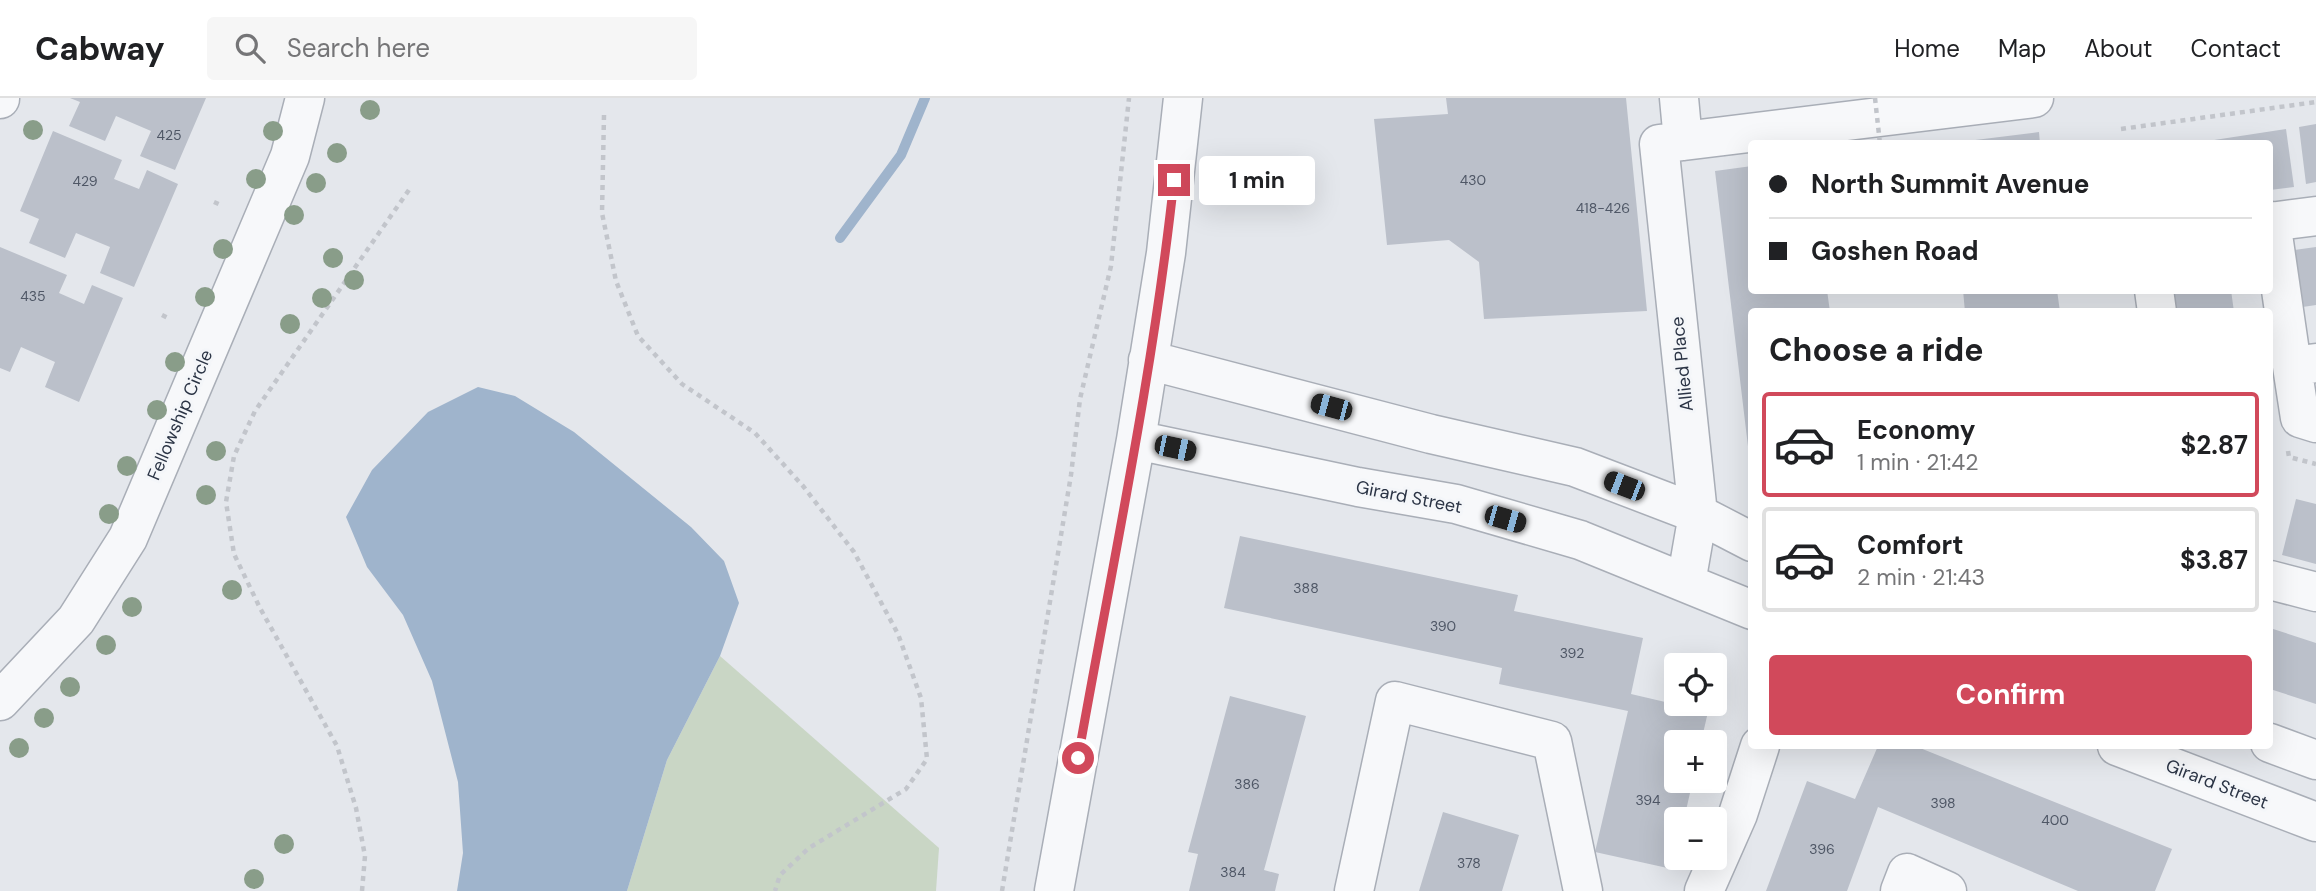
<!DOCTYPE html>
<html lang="en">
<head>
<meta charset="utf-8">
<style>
  body { margin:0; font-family:"DM Sans",sans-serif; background:#f6f6f6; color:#202124; height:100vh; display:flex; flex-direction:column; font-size:26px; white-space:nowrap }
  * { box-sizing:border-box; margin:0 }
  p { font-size:23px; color:#757577 }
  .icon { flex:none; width:38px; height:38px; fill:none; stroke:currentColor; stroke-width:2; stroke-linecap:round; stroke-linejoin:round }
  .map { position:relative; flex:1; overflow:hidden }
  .sheet { position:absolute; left:1748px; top:210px; width:525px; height:441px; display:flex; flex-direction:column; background:#fff; border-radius:7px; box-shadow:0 7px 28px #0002 }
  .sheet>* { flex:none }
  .guide { position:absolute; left:1748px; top:42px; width:525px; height:154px; border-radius:7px; box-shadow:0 7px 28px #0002; display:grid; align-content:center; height:154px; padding:0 21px; background:#fff }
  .tools { position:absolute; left:1664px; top:555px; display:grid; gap:14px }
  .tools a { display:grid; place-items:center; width:63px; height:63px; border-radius:7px; background:#fff; box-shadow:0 7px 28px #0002; font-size:35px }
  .end { position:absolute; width:32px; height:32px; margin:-16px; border:9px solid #d1495b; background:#fff; box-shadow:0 0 0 4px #fff }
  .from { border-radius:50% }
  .bubble { position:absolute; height:49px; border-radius:7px; background:#fff; box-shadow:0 7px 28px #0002; font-size:23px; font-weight:700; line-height:49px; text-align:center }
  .car { position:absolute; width:21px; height:42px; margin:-21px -10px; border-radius:9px; box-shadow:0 0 5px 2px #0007; background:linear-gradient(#222 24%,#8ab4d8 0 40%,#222 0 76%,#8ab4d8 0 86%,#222 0) }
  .guide b { display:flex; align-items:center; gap:24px; height:66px; font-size:26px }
  .guide b+b { border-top:2px solid #e0e0e0 }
  .guide i { width:18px; height:18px; background:#202124 }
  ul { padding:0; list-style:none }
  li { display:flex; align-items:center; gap:21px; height:105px; margin:0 14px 10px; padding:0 7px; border:4px solid #e0e0e0; border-radius:7px }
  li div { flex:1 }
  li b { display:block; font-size:26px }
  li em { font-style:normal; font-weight:700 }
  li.current { border-color:#d1495b }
  li>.icon { width:63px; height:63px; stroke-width:1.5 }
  h2 { padding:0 21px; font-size:32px; line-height:84px }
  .button { display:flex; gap:14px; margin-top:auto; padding:14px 21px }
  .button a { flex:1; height:80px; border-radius:7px; background:#d1495b; color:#fff; font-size:28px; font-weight:700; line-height:80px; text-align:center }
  header { display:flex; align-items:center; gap:42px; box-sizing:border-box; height:98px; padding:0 35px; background:#fff; border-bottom:2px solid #e0e0e0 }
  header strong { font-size:33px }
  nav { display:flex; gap:38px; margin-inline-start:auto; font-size:24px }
  .search { width:490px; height:63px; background:#f6f6f6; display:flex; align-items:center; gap:18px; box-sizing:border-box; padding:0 24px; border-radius:7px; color:#757577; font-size:26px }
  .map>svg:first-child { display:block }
  .green { fill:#c9d6c5 }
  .water { fill:#9fb4cc }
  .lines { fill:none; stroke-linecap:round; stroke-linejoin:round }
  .stream { stroke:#9fb4cc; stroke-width:10 }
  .building { fill:#bbc0ca }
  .minor-casing { stroke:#a9aeb7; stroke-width:41 }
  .path { stroke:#c2c5cb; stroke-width:4.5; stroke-dasharray:5 5; stroke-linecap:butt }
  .minor { stroke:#f7f8fa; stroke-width:38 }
  .path-bridge { stroke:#c2c5cb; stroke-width:4.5; stroke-dasharray:5 5; stroke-linecap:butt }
  .tree { fill:#899d89 }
  .route { stroke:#d1495b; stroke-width:9 }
  .labels { text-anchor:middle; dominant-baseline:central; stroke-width:6; stroke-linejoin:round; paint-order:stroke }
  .number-label { font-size:14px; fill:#4f5766 }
  .street-label { font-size:18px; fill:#2b3445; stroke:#f4f6f9 }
</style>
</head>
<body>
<header>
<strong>Cabway</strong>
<div class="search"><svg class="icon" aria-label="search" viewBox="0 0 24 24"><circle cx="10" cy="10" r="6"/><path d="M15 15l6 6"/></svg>Search here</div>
<nav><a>Home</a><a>Map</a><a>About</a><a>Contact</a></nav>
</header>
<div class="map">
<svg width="2316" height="793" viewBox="0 0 2316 793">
  <rect width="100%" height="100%" fill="#e4e7ec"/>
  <path class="green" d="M720,558L939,750L936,793H627L667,662Z"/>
  <path class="water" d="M478,289L515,298L574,334L691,429L724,463L739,505L720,558L667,662L627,793H457L463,755L458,684L432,583L403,517L367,469L346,419L372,372L428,314Z"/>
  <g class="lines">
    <path class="stream" d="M840,140L901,57L925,0"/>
  </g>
  <path class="building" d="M70,0H206L175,72L140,58L151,33L116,18L105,43L69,28L80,4Z
    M1446,0H1626L1647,213L1484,221L1479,164L1449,142L1387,147L1374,21L1448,16Z
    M2316,26V84L2306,86L2299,29Z
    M2286,31L2294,89L2270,92V46H2188Z
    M53,33L122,62L114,81L139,91L147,72L178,86L134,189L100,175L110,149L76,135L65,160L29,145L39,121L20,113Z
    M2039,34L2040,46H1959V44Z
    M1752,68V192H1827L1830,214H1752L1750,365L1715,73Z
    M0,149L67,177L59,195L84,206L92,187L123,200L79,304L45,289L55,264L21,249L10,274L0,270Z
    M2316,149V207L2296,210L2287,153Z
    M1963,192H2057L2060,214H1965Z
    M2172,192H2231L2234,214H2175Z
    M2296,401L2316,406V466L2282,457Z
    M1240,438L1518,497L1514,513L1643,540L1631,596L1708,614L1701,644H1676V682H1693L1684,721H1676V753L1672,771L1595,754L1628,613L1499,586L1502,570L1224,510Z
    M2270,530L2316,545V606L2270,591Z
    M1230,598L1306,618L1264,772L1279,776L1275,793H1189L1198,756L1188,754Z
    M1878,648H1915L2172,751L2155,793H2078L1878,709L1847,793H1766L1807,683L1855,701Z
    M1443,714L1519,737L1502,793H1419Z"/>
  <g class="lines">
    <defs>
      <path id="minor" d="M1679,0L1683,43
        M0,1V0
        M2271,123L2292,268
        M2270,124L2316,118
        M2154,192L2157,214
        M1148,262L1431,336L1575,369L1698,416L1752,444
        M2316,265L2292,268L2300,320L2316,325
        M1136,342L1358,389L1456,406L1580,442L1752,512
        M2270,482L2316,494
        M1686,485L1698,416L1659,46L2034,0
        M0,603L76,522L128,440L290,58L305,0
        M2270,645L2316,662
        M2117,648L2316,724
        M1054,793L1136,342L1166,155L1183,0
        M1354,793L1395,603L1552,643L1583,793
        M1704,793L1738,716L1760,648
        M1900,793L1907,775L1947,793"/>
    </defs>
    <use href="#minor" class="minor-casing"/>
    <path class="path" d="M604,17L602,115L616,183L638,238L682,286L755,335L803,388L854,454L898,536L921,600L927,661L906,691L809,750L780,777L775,793
      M2121,31L2316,4
      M214,104L221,107
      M162,217L170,221
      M2288,353L2289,359L2316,366
      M362,793L365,758L356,710L337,648L260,510L234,456L226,404L234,358L255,313L411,89
      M1002,793L1071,377L1080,301L1111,168L1129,0"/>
    <use href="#minor" class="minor"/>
    <path class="path-bridge" d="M1875,0L1880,46"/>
  </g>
  <g class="tree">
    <circle cx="370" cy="12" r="10"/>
    <circle cx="33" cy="32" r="10"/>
    <circle cx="273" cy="33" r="10"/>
    <circle cx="337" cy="55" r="10"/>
    <circle cx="256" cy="81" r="10"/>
    <circle cx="316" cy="85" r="10"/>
    <circle cx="294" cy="117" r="10"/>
    <circle cx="223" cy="151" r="10"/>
    <circle cx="333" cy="160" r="10"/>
    <circle cx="354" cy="182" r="10"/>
    <circle cx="205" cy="199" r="10"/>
    <circle cx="322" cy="200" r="10"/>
    <circle cx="290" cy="226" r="10"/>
    <circle cx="175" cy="264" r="10"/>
    <circle cx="157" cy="312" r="10"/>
    <circle cx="216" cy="353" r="10"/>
    <circle cx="127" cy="368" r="10"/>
    <circle cx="206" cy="397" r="10"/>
    <circle cx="109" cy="416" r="10"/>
    <circle cx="232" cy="492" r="10"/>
    <circle cx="132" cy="509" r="10"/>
    <circle cx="106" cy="547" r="10"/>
    <circle cx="70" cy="589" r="10"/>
    <circle cx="44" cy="620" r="10"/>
    <circle cx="19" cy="650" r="10"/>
    <circle cx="284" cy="746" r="10"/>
    <circle cx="254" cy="781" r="10"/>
  </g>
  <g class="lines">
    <path class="route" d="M1078,660C1112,468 1153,277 1174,82"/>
  </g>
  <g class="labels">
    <g class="number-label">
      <text x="169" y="37">425</text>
      <text x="1473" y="82">430</text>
      <text x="85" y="83">429</text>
      <text x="1603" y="110">418-426</text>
      <text x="33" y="198">435</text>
      <text x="1306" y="490">388</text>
      <text x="1443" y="528">390</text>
      <text x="1572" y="555">392</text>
      <text x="1247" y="686">386</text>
      <text x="1648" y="702">394</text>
      <text x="1943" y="705">398</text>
      <text x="2055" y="722">400</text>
      <text x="1822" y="751">396</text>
      <text x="1469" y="765">378</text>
      <text x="1233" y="774">384</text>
    </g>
    <g class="street-label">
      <text transform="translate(1682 266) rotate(-96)">Allied Place</text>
      <text transform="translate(180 317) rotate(-67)">Fellowship Circle</text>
      <text transform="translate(1409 399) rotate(11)">Girard Street</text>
      <text transform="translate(2217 686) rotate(21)">Girard Street</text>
    </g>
  </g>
</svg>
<div class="tools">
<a><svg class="icon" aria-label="locate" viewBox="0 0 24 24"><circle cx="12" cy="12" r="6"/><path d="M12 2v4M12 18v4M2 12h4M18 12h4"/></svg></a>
<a>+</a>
<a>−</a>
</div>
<i class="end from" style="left:1078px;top:660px"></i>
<i class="end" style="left:1174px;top:82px"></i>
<div class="bubble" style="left:1199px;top:58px;width:116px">1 min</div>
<i class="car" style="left:1331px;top:309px;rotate:285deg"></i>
<i class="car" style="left:1175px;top:350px;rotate:102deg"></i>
<i class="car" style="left:1624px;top:388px;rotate:291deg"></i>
<i class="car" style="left:1505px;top:421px;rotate:106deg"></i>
<div class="guide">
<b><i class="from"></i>North Summit Avenue</b>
<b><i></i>Goshen Road</b>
</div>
<section class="sheet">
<h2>Choose a ride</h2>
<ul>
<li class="current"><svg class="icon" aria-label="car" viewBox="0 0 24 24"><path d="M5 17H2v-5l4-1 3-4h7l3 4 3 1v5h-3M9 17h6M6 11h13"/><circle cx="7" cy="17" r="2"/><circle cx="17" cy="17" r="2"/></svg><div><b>Economy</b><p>1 min · 21:42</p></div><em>$2.87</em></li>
<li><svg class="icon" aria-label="car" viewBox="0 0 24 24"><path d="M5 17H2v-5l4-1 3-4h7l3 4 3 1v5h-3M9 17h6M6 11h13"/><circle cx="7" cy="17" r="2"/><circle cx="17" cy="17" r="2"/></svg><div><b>Comfort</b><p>2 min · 21:43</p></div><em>$3.87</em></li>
</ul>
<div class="button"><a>Confirm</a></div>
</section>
</div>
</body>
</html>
